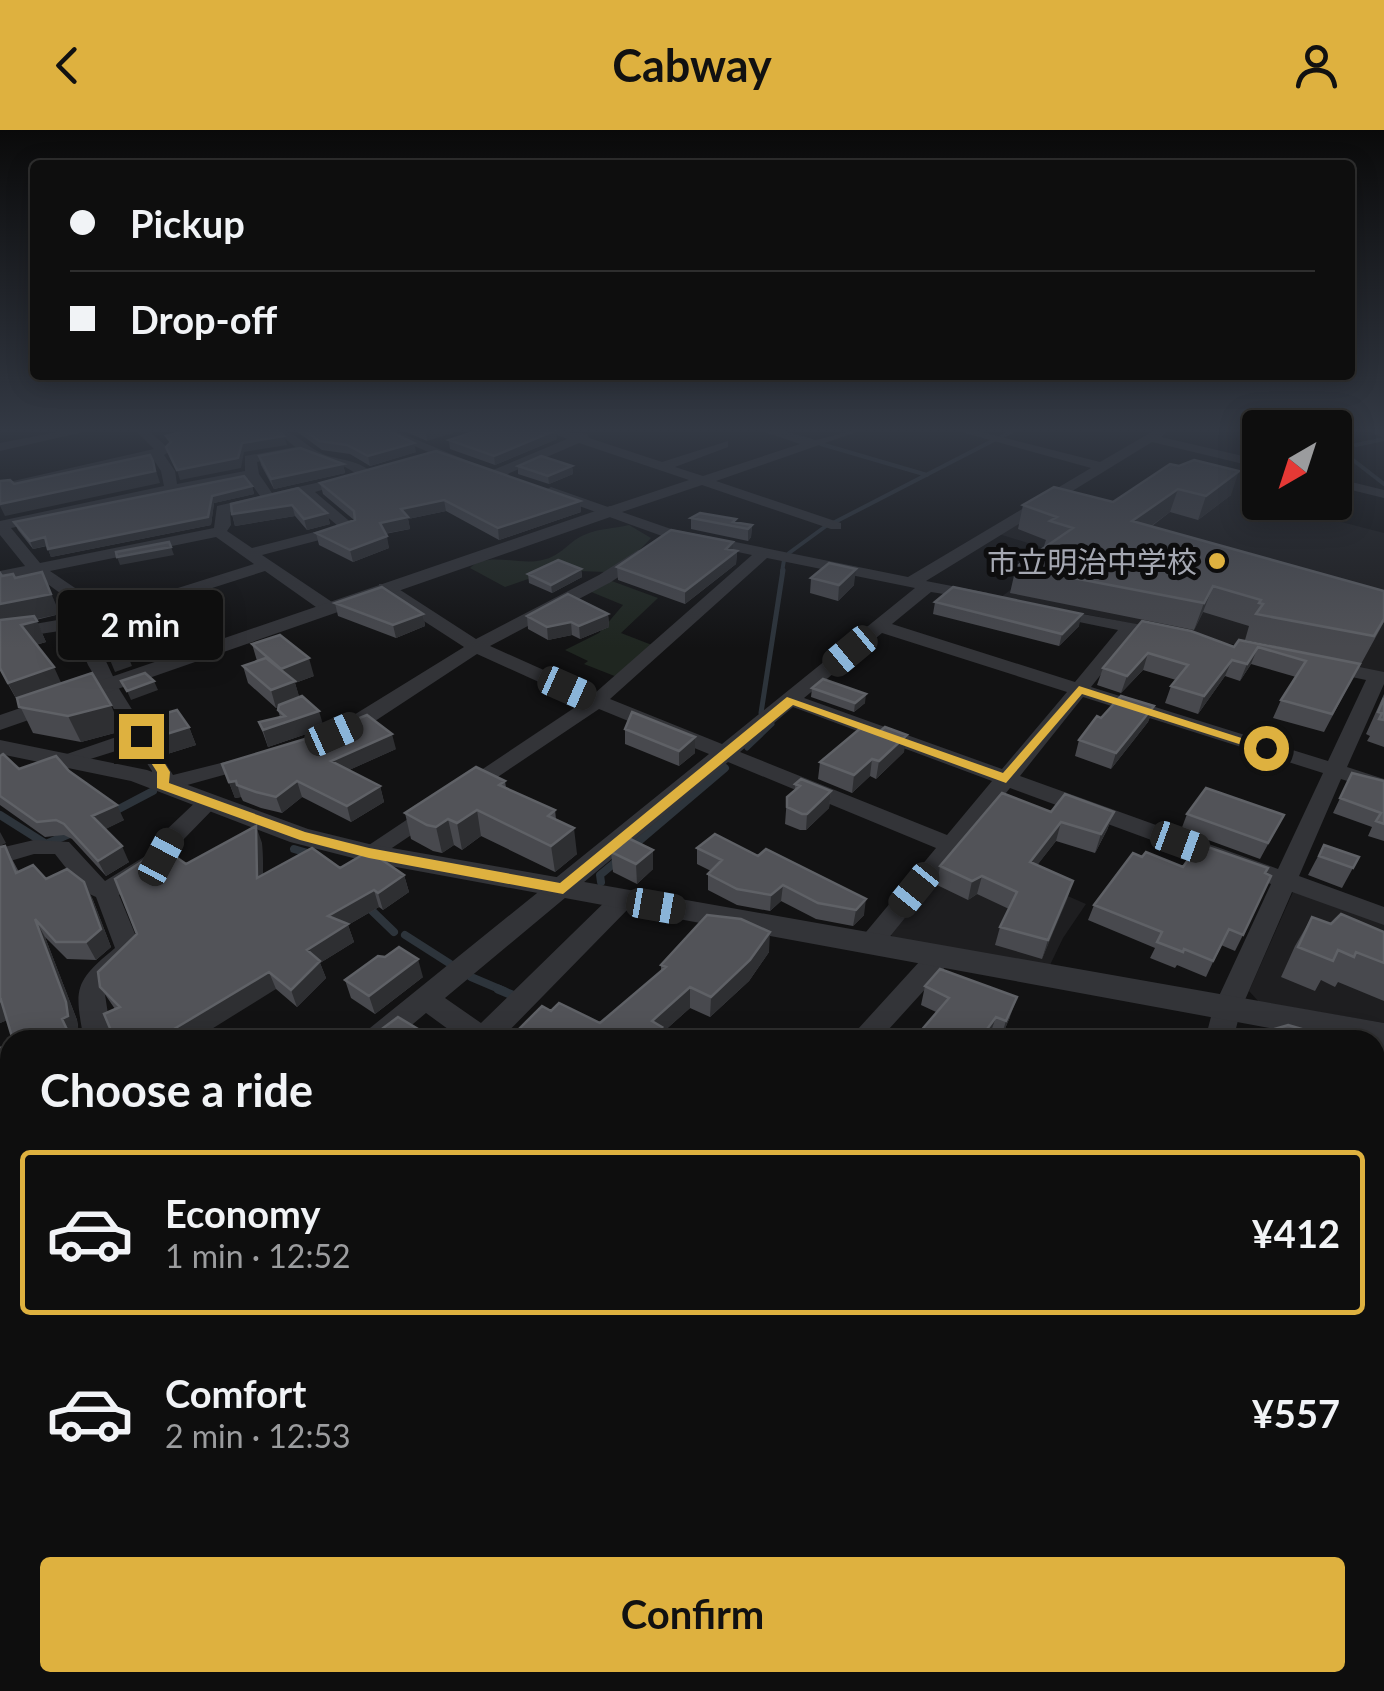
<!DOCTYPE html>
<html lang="en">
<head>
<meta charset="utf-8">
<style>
  body { margin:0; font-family:Lato,"Noto Sans JP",sans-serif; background:#1c1c1c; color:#f1f3f6; height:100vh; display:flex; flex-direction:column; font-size:38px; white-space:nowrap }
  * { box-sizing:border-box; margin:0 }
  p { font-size:32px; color:#9b9c9e }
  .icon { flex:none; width:55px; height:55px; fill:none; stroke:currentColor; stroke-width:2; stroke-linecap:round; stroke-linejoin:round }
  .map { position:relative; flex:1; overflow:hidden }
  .sheet { position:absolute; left:0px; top:900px; width:1385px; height:662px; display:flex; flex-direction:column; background:#0e0e0e; border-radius:30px 30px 0 0; box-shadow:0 5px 25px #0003,0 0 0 2px #2e2e2e }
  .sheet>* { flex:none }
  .banner { position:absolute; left:30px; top:30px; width:1325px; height:220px; border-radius:10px; box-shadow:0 5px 25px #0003,0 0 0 2px #2e2e2e; display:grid; align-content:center; height:220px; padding:0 40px; background:#0e0e0e }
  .needle { width:65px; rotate:219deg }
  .fabs { position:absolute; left:1242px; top:280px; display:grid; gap:20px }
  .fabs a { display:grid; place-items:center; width:110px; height:110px; border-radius:10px; background:#0e0e0e; box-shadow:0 5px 25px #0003,0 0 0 2px #2e2e2e; font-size:50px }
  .end { position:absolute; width:45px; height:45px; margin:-22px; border:12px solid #deb13f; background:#111; box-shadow:0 0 0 5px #111 }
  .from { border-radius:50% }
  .bubble { position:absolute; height:70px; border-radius:10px; background:#0e0e0e; box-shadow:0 5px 25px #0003,0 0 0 2px #2e2e2e; font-size:32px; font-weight:700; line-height:70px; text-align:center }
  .car { position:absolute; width:30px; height:60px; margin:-30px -15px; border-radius:12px; box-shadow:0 0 8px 2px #0007; background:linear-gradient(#222 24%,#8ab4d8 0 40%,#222 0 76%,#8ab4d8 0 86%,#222 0) }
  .banner b { display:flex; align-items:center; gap:35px; height:95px; font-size:38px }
  .banner b+b { border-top:2px solid #2e2e2e }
  .banner i { width:25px; height:25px; background:#f1f3f6 }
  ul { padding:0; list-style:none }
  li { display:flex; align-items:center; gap:30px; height:165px; margin:0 20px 15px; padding:0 20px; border:5px solid transparent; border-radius:10px }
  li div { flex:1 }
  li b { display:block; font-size:38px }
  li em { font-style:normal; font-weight:700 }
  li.current { border-color:#deb13f }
  li>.icon { width:90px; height:90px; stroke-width:1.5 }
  h2 { padding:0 40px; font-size:45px; line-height:120px }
  .cta { display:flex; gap:20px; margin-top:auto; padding:20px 40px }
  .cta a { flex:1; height:115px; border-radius:10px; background:#deb13f; color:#111; font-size:40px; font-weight:700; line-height:115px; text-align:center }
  header { display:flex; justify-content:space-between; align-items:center; height:130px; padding:0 40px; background:#deb13f; color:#111; font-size:45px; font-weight:700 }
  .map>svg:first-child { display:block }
  .built { fill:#1e1e20 }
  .green { fill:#1f2620 }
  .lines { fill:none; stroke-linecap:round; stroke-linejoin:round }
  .stream-far3 { stroke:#2d343b; stroke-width:4 }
  .stream-far2 { stroke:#2d343b; stroke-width:5 }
  .stream-far1 { stroke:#2d343b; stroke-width:8 }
  .stream { stroke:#2d343b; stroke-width:9 }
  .minor { fill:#333438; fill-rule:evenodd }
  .tertiary { fill:#333438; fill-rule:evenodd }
  .wall { fill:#48494e }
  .shaded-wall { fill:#2e2f32 }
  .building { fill:#525358; stroke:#5f6166; stroke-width:2.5 }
  .route { fill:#deb13f }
  .poi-dot { fill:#deb13f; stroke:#0d0d0e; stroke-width:4 }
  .labels { text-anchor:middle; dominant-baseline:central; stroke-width:10; stroke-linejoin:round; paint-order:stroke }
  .far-poi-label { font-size:30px; fill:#a5a8b2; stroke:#0d0d0e; text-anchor:end }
</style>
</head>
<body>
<header><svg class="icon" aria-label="back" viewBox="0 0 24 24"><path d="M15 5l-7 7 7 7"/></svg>Cabway<svg class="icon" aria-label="person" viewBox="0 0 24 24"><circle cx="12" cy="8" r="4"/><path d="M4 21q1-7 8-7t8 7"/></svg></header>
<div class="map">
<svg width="1384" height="1561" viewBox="0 0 1384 1561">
  <rect width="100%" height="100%" fill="#121213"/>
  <path class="built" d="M1249,334L1260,337V372L1298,373L1291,379L1384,403V545L1001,467L1060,423L999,404L1063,365L1124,381L1216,359Z
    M955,717L1086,774L1063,808L1050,835L894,808L888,802Z
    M1293,762L1384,791V893L1259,872L1249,861Z"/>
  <path class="green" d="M629,395L651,408L635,425L605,442L554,440L505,457L470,438C485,422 516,434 537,431C561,428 566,413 584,405C599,398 614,399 629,395Z
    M609,450L658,468L621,503L652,515L617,547L584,534L588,531L565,520L599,503L623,475L589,461Z
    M1375,1224L1384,1304V1504L1375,1501Z"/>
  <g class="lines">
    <path class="stream-far3" d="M773,300L812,311
      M1086,300H1096
      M999,308L1015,300
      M821,314L927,345
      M1356,315L1384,309
      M1335,316L1384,354
      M833,393L994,310
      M789,423L826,396
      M782,442L784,430"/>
    <path class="stream-far2" d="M761,583L783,440
      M747,618L772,594"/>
    <path class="stream-far1" d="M113,682L153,661
      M0,685L46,714L74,702
      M632,717L725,638
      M294,719L314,725
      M601,752L600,745L618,730
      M366,775L394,802
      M405,805L452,835
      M471,847L504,861"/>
    <path class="stream" d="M498,859L512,865"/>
    <path class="minor" d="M68,300H92L0,321V313Z
      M135,300H148L168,318L170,321L164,325L175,341L177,354L245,341V326L295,317L275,300C294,300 301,312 317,321C336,332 354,326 376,345L364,348L340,334L311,330L303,323L257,332L259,344L272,363L351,345L358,349L315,362L354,395V401L262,425L335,474V482H323L265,441L90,497L118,557L173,645L253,625L264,631L260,635L162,662L151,655L152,641L135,615L68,636L57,630L61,626L128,603L88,535L73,499L0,510V500L69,488L64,466L34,444L0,451V441L25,436L0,405V391L164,356L161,341L152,327L0,362V354L154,319ZM248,349L260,366L217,376L214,398L40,433L11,398ZM302,365L338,396L252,418L227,401L231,395L230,382ZM216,407L254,434L86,487L78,460L50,441Z
      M377,300H393L473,333L461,336Z
      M545,300L587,304L589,308L662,332L728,311V317L675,337L703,346L800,314L758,300C777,300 797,311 814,310C831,308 845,300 862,300L716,351L841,393V399H831L702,355L622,382L671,399L908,447L1091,338L954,300H974L1100,332L1155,300H1169L1161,307L1260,330V338L1152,312L926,451L988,463V471L931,462L892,494L1075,552L1118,500L1045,485V477L1174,501V509L1134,503L1091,557L1328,631L1366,550L1318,540L1316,536L1325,530L1384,542V554L1347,637L1384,649V663L1341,649L1299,746L1384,777V795L1292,762L1241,879L1233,910H1205L1213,879L1271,754L1010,658L879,820H861L857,814L861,808L936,718L728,632L445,868L481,893L614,763H632L635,769L632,775L500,910H463L426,883L394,910H361L365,902L709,624L599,579L377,728H361L357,723L583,572L477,524L369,595L350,604H336V596L464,517L379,462V454H391L476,509L599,445L638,420H650V426L611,452L490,516L595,563L752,425L662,406L546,364L544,361L551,357L608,377L689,350L579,313L503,346H493V340L567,309ZM767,428L915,458L722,614L610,569ZM882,503L1067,562L1002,639L804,568ZM1083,567L1323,643L1278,739L1020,646ZM793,577L992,651L947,705L740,622Z
      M1366,300H1384V308Z
      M1335,348L1384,360V368L1335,356Z
      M209,665L220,672L181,712L169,732L119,765L142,821L104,858L112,910H84C74,858 74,852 115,818L96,767L85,762L55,724H34L0,734V718L34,710L69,712L105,751L152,722L163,703L201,667Z
      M939,818L948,820L952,827L948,834L879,910H848L930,820Z
      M10,1004V1032L0,1035V1007Z
      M10,1162V1199L0,1203V1166Z
      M1375,1173L1384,1175V1209L1375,1207Z
      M0,1265L10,1269V1317L0,1313Z
      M10,1363V1409L0,1413V1367Z
      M164,1552H211L215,1561H167Z
      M244,1552H293L290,1561H240Z
      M874,1552H920L917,1561H870Z
      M954,1552H1023L1027,1561H957Z
      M1051,1552H1096L1095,1561H1049Z"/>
    <path class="tertiary" d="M610,376L619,381L616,385L0,600V585Z
      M0,610L147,640L308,699L369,714L1384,893V919L1375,917V910H1335L369,732L290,712L131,651L0,624Z"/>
  </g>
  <path class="wall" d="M295,300H387L416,322L370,336L350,324L322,320Z
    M402,300H427V311Z
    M557,309L495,335L450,319L449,310Z
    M259,326L343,334L345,343L274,359L261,335Z
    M1170,334L1231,365L1198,390L1170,382L1152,396L1384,461V492L1361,534L1245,510L1249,496L1203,482L1194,500L1010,463L1016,437L1046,417L1044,416L1046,410L1018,399L1023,375L1113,372Z
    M518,336H572L573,344L549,354L518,344Z
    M320,353L580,371L581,382L499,410L446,381L408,389L410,399L385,404L389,418L353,432L319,415L316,403L354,390L323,364Z
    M252,356L254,364L214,373L211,395L51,427L47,416L33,419L18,400L14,392Z
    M298,358L327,383L330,394L307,400L295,386L235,396L232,384Z
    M691,388L752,395L751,407L748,411L691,399Z
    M733,412V420L737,421L736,434L685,474L618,450L617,437Z
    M581,439L582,447L552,463L529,453L528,444Z
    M0,443L3,446L15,448L60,484L36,490L46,512L36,515L61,553L122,601L81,612L33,603L18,572L0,540Z
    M811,448L854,455L838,471L810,463Z
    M935,472L1079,496L1059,516L933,484Z
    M335,473L423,484L425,496L396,508L338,486Z
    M608,484L609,497L580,509L572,505L548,510L528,499L527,486Z
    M1142,491L1234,517L1239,510L1360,534L1324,602L1273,588L1281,570L1296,547L1251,534L1240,551L1225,546L1198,584L1165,573L1171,556L1176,550L1143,540L1121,563L1097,555L1103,538Z
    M252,514L314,546L295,553L299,567L324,598L268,617L259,592L280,587L278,580L279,577L276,578L248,553L243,536L257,531Z
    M812,558L865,573L854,582L811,567Z
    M1384,564V617L1367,611L1370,606L1366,604Z
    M1154,576L1148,592L1111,639L1075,626L1079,610L1101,588Z
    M146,589L189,597L196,615L164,625L153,607Z
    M625,599L695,623L679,636L625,614Z
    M396,619L349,640L380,656L384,672L351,692L302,667L282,683L261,678L243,671L241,667L235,668L222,634Z
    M904,622L876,649L870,646L852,663L818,649L820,632Z
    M0,626L19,639L69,641L124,690L105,699L129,732L106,746L72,709L64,705L45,707L0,675Z
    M1352,643L1384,650V711L1368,706L1372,697L1333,683Z
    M505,651L506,658L555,680L556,689L577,724L555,742L481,706L462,720L454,715L442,723L433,721L411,709L405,683Z
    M795,654L831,661L829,678L806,700H800L785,694L787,667L795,660Z
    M1051,682H1114L1107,700L1095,723L1056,711L1037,735L1073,751L1042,829L995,815L1000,797L1009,779L977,764L968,770L937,755L940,736Z
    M1187,684L1284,685L1260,729L1181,700Z
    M262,713L263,745L340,738L404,745L409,762L383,780L379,777L348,795L354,812L320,833L326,848L297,877L276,859L115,879L100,857L186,734Z
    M1324,715L1359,727L1342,758L1308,745Z
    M5,716L19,742L46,749L84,752L93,770L111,817L96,830L67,829L45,807L77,890L79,904L73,906L74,910H13L7,890L0,893V717Z
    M697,718L758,726L766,719L864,785L853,796L816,789L781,771L770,781L737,775L708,760V744L711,741L697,734Z
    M653,720V739L637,754L613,742L611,722Z
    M1142,727L1183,737L1243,805L1235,821L1221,815L1206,847L1177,835L1175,838L1150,828L1155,818L1088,790L1094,775Z
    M1312,787L1331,794L1384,802V871L1338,852L1335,857L1321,850L1315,861L1281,847L1295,816Z
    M769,822L749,851L710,887L690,878L662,903L674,910H512V906L551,881L600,893L661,842V835Z
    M423,847L375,884L351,868L345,850Z
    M925,856L1010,887L1000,910L990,907L921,875Z
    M1271,900L1328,910H1265Z"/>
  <path class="shaded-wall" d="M434,300H463L427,311L426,302Z
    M556,300L557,309L495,335L494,326Z
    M284,306L287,315L244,322L241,338L180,350L177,340L242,313Z
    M414,313L416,322L370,336L368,326Z
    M153,331L160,353L5,386L0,376V374Z
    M343,334L345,343L274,359L271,349Z
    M572,336L573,344L549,354L548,346Z
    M1239,341L1231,365L1198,390L1206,366Z
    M252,356L254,364L214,373L211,395L51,427L48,419L212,366Z
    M1178,359L1170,382L1125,415L1132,391Z
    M444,370L446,381L408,389L410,399L382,404L380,393L401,379Z
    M580,371L581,382L499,410L498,398Z
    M292,375L295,386L235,396L232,384Z
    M327,383L330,394L307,400L304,389Z
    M752,395L751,407L748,411V399Z
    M387,406L389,418L353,432L350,420Z
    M45,407L49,415L33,419L30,411Z
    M733,412V424L737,421L736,434L685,474V461Z
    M171,417L174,425L120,435L117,427Z
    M581,439L582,447L552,463L551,455Z
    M856,439L854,455L838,471L839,455Z
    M42,442L60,484L0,497V474Z
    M1213,456L1203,482L1194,500L1204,473Z
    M423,484L425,496L396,508L393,495Z
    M608,484L609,497L580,509L579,496Z
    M1082,484L1079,496L1059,516L1062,504Z
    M37,491L46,512L31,516L21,495Z
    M571,492L572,505L548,510L547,497Z
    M1258,517L1251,534L1240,551L1247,534Z
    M125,519L132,536L115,542L108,525Z
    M1148,523L1143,540L1121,563L1127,546Z
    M309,528L314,546L295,553L300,569L276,578L271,560L281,539Z
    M1232,530L1225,546L1198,584L1204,566Z
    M54,537L64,559L19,574L8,553Z
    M154,551L158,560L131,570L127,561Z
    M866,564L865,573L854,582L855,573Z
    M111,575L122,601L81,612L68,586Z
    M1154,576L1148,592L1111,639L1116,623Z
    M319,581L324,598L268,617L263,600Z
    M189,597L196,615L164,625L157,607Z
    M392,604L396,619L336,646L331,631Z
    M907,605L904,622L876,649L879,631Z
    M695,607V623L679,636V621Z
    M872,629L870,646L852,663L854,645Z
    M236,651L241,667L235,668L229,652Z
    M297,651L302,667L282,683L276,667Z
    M380,656L384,672L351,692L347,676Z
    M831,661L829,678L806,700L807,684Z
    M117,675L124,690L100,702L92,686Z
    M477,680L481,706L462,720L457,693Z
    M1114,682L1107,700L1095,723L1101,704Z
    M448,689L454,715L442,723L436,697Z
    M1061,692L1056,711L1025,751L1030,732Z
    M256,696L262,713L264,765L257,748Z
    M574,698L577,724L555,742L551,716Z
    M0,702L6,713L0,716Z
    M122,716L129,732L106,746L98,731Z
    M653,720V739L637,754L636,734Z
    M404,745L409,762L383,780L378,763Z
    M982,746L977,764L968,770L972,751Z
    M1073,751L1067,770L1042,829L1048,810Z
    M84,752L93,770L111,817L96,830L86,812Z
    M783,755L781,771L770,781L771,765Z
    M374,760L379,777L348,795L354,812L320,833L326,848L297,877L291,860L307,820L328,786Z
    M866,769L864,785L853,796L856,780Z
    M35,789L45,807L77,890L79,904L73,906L74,910H72L62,889Z
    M770,802L769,822L749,851L710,887L711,867Z
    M418,829L423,847L375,884L369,866Z
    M269,842L276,859L194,910H153Z
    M690,857V878L662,903V910L652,891Z
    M1017,867L1010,887L1000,910L1006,891Z
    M1,870L13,888L0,893V871Z
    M996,887L988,910H979Z
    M10,983V1000L0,988Z
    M0,989L9,1000L0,1003Z
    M0,1065L10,1087V1100L0,1080Z
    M7,1111L10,1114V1135L8,1136L0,1128V1115Z"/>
  <path class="building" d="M189,300H277L284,306L242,313L238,328L177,340L166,317L171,312L166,306Z
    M304,300H387L414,313L368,326L347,315L319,311Z
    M479,300H556L494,326L449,310Z
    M300,318L343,334L271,349L259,326Z
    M436,321L580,371L498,398L444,370L401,379L408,387L380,393L387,406L350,420L316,403L355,390L354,381L320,353Z
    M150,325L153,331L155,341L0,374V351L10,350L14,354Z
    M541,326L572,336L548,346L518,336Z
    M1194,330L1239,341L1206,366L1178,359L1132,391L1384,461V489L1374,506L1256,484L1263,474L1259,473L1261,470L1213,456L1204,473L1016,437L1073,398L1050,391L1057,387L1023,375L1054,357L1113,372L1170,334L1179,336Z
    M244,346L252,356L212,366L208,387L48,419L45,407L30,411L14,392Z
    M298,358L327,383L304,389L292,375L232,384L231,374Z
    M700,383L736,389L733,392L752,395L748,399L691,388Z
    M671,400L733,412L726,419L737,421L685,461L617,437Z
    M169,412L171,417L117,427L116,422Z
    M558,430L581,439L551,455L528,444Z
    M829,433L856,439L839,455L811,448Z
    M42,442L51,464L0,474V443L2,446L13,444L15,448Z
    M382,457L423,484L393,495L335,473Z
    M953,457L1082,484L1062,504L935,472Z
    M568,464L608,484L579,496L571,492L547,497L527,486Z
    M34,486L37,491L21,495L54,537L8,553L0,538V490Z
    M91,489L125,519L108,525Z
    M1142,491L1191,501L1234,517L1239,510L1360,534L1332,584L1281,570L1306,531L1258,517L1247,534L1232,530L1204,566L1171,556L1188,535L1148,523L1127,546L1103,538Z
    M280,505L309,528L281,539L252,514Z
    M266,528L295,551L271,560L243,536Z
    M92,543L111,575L68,586L19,577L17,568Z
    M145,543L154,551L127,561L121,551Z
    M823,549L866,564L855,573L812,558Z
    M302,566L319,581L263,600L259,592L285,586L278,580L279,575Z
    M1121,566L1154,576L1116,623L1079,610L1097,586L1101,588Z
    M1384,568V590L1379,589L1382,583L1378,582Z
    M177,580L189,597L157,607L146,589Z
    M632,582L695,607L679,621L625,599Z
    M367,585L392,604L331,631L380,656L347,676L297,651L276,667L256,662L237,655L236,651L229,652L222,634L315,606Z
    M862,597L878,603L885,597L907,605L879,631L872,629L854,645L820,632Z
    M3,624L19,639L56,626L69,641L117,675L92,686L122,716L98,731L64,694L56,690L37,692L0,666V626Z
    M476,637L505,651L499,655L555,680L548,686L574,698L551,716L477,680L457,693L448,689L436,697L427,695L405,683Z
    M1352,643L1384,651V694L1376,691L1381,683L1340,668Z
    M801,649L831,661L807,684H802L787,677V667L800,656L795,654Z
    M1206,658L1284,685L1268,713L1187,684Z
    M1002,663L1051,682L1065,664L1114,682L1101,704L1061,692L1030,732L1073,751L1048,810L1000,797L1017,762L982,746L972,751L940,736Z
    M256,696L257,748L312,718L340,738L369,721L404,745L378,763L374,760L328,786L348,794L307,820L320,831L291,860L269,842L169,902L153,910H115L104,884L120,877L100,857L98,842L137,804L115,749L163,718L186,734Z
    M715,704L758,726L766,719L866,769L856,780L818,773L783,755L771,765L737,759L708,744L722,730L697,718Z
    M628,708L653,720L636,734L611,722Z
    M1199,714L1268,738L1265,743L1271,746L1243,805L1229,799L1213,831L1184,819L1183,822L1157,812L1162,802L1094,775L1133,723L1142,727L1146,722L1183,737Z
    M1324,715L1359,727L1353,738L1319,726Z
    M5,716L16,743L33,735L46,749L67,739L84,752L101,799L86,812H56L35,789L66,872L68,886L62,889L72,910H13L1,870L0,871V717Z
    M1341,784L1384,802V833L1356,822L1354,827L1338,820L1333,831L1298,817L1312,787L1331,794Z
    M707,785L741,789L770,802L750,830L711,867L690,857L652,891L662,897L658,900L674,910H518L512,906L542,876L551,881L559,873L600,893L666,837L661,835Z
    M399,817L418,829L369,866L345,850L378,826L385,827Z
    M940,839L1017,867L1006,891L996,887L979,910H913L949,868L925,856Z
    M398,887L428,905L423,910H367Z
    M1288,895L1326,906L1328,910H1274L1271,900Z
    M10,914V983L0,988V918Z
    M0,1080L8,1099L10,1098V1115L7,1111L0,1115Z"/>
  <linearGradient id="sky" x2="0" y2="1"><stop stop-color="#0a0a0a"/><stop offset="0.58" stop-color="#333944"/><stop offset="1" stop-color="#333944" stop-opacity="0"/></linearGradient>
  <rect width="1384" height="518" fill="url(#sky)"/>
  <path class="route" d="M1079,556L1273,618L1261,621L1082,564L1006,653L793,575L563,764L369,728L300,710L157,658V642L134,606L146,603L170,642L169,653L305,702L369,718L560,753L787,567L1003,643Z"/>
  <circle class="poi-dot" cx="1217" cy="431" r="10"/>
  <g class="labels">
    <g class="far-poi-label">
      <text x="1197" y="431">市立明治中学校</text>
    </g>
  </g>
</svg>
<div class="fabs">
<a><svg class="needle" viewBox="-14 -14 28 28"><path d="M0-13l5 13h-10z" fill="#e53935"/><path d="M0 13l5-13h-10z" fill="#9b9c9e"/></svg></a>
</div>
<i class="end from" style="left:1266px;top:618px"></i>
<i class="end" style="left:141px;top:606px"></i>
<div class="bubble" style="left:58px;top:460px;width:165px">2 min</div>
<i class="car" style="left:850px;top:521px;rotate:230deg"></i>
<i class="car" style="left:567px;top:558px;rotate:114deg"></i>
<i class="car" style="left:334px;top:604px;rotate:66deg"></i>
<i class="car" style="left:1180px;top:712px;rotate:110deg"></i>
<i class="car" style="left:161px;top:727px;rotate:28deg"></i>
<i class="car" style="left:914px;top:760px;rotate:219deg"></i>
<i class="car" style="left:656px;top:776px;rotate:100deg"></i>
<div class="banner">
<b><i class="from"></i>Pickup</b>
<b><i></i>Drop-off</b>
</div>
<section class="sheet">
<h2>Choose a ride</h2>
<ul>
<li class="current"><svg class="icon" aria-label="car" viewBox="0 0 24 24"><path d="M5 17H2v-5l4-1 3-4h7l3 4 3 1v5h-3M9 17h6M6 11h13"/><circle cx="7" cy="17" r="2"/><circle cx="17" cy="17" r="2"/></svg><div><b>Economy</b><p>1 min · 12:52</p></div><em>¥412</em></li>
<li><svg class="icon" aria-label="car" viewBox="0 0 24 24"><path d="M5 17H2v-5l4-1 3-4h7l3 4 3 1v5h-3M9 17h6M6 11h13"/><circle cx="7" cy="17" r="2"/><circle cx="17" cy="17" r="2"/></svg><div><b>Comfort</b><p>2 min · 12:53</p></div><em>¥557</em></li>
</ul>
<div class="cta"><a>Confirm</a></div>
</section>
</div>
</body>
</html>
